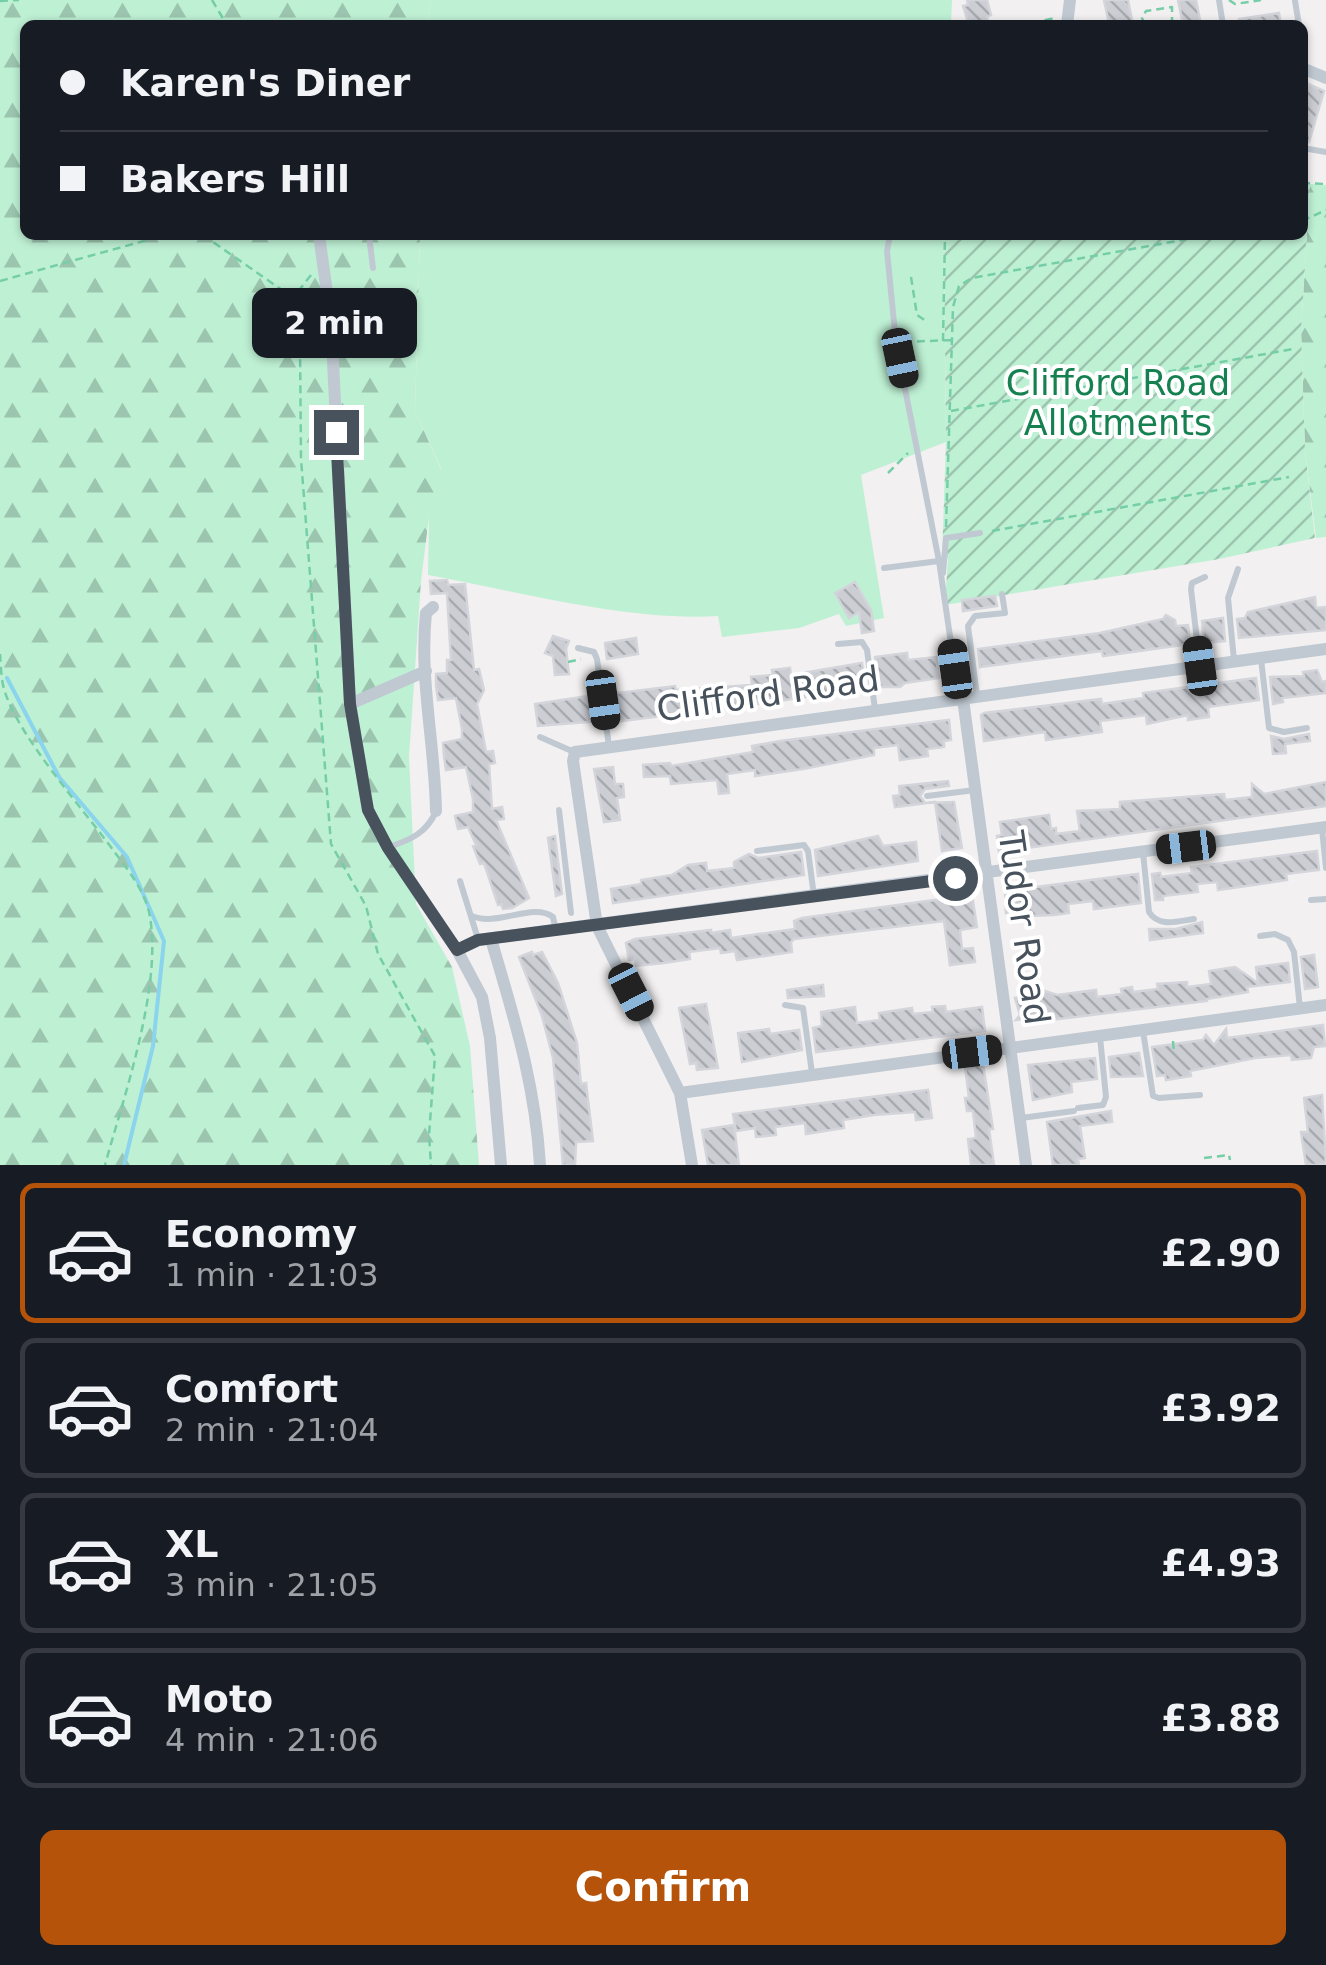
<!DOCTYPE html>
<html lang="en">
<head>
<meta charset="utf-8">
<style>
  body { margin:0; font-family:"DejaVu Sans",sans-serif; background:#20242c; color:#f1f3f6; height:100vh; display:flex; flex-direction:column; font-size:38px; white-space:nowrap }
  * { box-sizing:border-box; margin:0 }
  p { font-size:32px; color:#9ea1a6 }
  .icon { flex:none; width:55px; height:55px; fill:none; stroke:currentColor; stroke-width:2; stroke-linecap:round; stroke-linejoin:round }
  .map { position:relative; height:1165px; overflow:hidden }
  .sheet { display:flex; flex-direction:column; background:#171b24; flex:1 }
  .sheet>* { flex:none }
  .banner { position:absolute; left:20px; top:20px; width:1288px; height:220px; border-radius:15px; box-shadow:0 2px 8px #0004; display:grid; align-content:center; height:220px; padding:0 40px; background:#171b24 }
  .end { position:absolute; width:45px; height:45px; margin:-22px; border:12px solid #47525d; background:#fff; box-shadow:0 0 0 5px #fff }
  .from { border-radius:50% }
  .bubble { position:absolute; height:70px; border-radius:15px; background:#171b24; box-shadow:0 2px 8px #0004; font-size:32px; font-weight:700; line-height:70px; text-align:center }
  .car { position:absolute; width:30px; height:60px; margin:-30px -15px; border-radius:12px; box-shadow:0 0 8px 2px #0007; background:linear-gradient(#222 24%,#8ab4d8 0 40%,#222 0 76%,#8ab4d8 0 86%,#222 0) }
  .banner b { display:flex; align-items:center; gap:35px; height:95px; font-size:38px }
  .banner b+b { border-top:2px solid #363941 }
  .banner i { width:25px; height:25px; background:#f1f3f6 }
  ul { padding:18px 0 0; list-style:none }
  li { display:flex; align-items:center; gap:30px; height:140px; margin:0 20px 15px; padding:0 20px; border:5px solid #363941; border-radius:15px }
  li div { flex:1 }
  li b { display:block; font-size:38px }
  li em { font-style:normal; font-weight:700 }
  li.on { border-color:#b45309 }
  li>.icon { width:90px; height:90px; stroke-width:1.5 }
  .cta { display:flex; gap:20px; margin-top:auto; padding:20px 40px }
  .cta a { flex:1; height:115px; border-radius:15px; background:#b45309; color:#fff; font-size:40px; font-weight:700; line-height:115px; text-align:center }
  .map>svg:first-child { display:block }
  .green { fill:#bef0d4 }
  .forest { fill:url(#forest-firs) }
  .garden { fill:url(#garden-furrows) }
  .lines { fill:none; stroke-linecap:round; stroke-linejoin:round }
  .stream { stroke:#8ad4ed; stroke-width:4 }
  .building { fill:url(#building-back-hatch); stroke:#d3d5db; stroke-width:2.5 }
  .path { stroke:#75cea7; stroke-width:2.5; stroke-dasharray:8 5; stroke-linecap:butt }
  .service { stroke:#c0c9d2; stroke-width:6 }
  .minor { stroke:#c0c9d2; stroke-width:12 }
  .route { stroke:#47525d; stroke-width:12 }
  .labels { text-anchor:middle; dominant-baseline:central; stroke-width:8; stroke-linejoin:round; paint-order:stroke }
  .park-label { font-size:35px; fill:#168150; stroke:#fff }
  .street-label { font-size:35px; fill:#47525d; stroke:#fff }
</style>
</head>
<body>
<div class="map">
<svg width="1326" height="1165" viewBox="0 0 1326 1165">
  <defs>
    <pattern id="forest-firs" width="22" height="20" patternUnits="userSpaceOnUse" patternTransform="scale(2.5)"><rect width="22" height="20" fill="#bef0d4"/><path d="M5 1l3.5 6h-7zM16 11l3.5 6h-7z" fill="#9cc5af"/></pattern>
    <pattern id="garden-furrows" width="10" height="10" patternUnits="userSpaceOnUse" patternTransform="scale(2.5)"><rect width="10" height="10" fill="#bef0d4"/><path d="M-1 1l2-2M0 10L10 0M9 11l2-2" fill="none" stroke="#9cc5af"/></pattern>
    <pattern id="building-back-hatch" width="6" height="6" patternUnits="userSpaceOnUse" patternTransform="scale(2.5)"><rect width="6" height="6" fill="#ccced4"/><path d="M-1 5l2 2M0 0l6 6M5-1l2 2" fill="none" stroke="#a7aaaf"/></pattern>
  </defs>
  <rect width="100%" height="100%" fill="#f2f0f0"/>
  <path class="green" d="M431,0H952L951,25H427Z
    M420,235H944L946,442L861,475L884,618L846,626L839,614L799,628L722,637L718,616C630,622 516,591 428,575L429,516L441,468L415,411Z"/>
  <path class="forest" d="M0,0H431L427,25H25V235H420L415,411L441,469L429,517L421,581L409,757L416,904L452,967L470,1046L479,1165H0Z
    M1310,184L1326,185V537L1316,538L1305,450L1301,330Z"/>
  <path class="garden" d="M1303,183L1310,184L1301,330L1305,450L1315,538L1219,559L945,605L948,558H942L946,442L944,235H1302Z"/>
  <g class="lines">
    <path class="stream" d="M7,678L59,777L127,857L164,941L153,1046L124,1165"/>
  </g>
  <path class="building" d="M967,0H987L991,15L987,17L989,25H969L963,6L968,5Z
    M1104,0H1128L1133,25L1109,24Z
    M1178,0H1196L1201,25H1183Z
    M1279,13L1281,25H1239V19Z
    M1308,84L1324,91L1309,142L1302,141V97Z
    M447,580L448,585L465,584L474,670L479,669L484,690L477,704L486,752L493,751L495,763L489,764L492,809L502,807L504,819L496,820L529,898L512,908L503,909L501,904L498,905L484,863L480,864L473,846L476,845L468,827L458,829L455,816L473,812V799L466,767L446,770L444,756L443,743L462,739V729L456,698L438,700L436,686V674L447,673V660H451L448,610L447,593L431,594L430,581Z
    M855,582L871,610L874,631L862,633L859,612L849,618L835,593Z
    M995,596L997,606L963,611L962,600Z
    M1315,597L1316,608L1326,607V630L1239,638L1237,619L1245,618L1248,612Z
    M1166,615L1175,620L1176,626L1188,625L1190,644L1103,656L1102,651L980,667L978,649L1100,633L1163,619Z
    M1223,618L1225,641L1204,643L1202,621Z
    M553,636L569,641L566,649L569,674L555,675L553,656L545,653Z
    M636,638L638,654L607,659L605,643Z
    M907,653L908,660L936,657L939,678L905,683L900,687H879L875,657Z
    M862,663L865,688L772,702L615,722L612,720L609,694L675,686L676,690L752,685L751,677L773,675L772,670L790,668L791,675Z
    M1317,670L1322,682L1326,681V693L1282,698L1283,702L1273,704L1270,677L1304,676L1303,672Z
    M1256,678L1259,700L1208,707L1209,717L1188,720V715L1147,724L1146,715L1100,721L1102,732L1046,740L1045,732L984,741L981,715L984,713L1101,699L1102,704L1129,700L1144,698L1143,693Z
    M595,695L599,721L538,726L535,704Z
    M949,720L951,740L944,741V747L927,749L928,756L900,760L898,745L874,748V755L803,769L755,776V770L727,774L729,793L719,794L717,780L671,784L670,776L644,777L643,765L670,763L671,766L753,752L752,746L780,741Z
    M1309,734L1310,741L1285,744L1286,753L1273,754L1271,736L1284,739Z
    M613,767L615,784H623L624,797L617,798L620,820L604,822L594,769Z
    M948,781L949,786L925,789L920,796L925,803L954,802L962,848L942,851L935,802L895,807L893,796L900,795L899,786Z
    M1326,782V806L999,852L997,836L1002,835L1000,822L1049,815L1051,829L1056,828V834L1080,831L1077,811L1120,809V802L1224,794L1225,800L1252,797V784L1264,794Z
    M555,836L562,894L556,896L548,838Z
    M878,836L883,846L916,842L918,861L818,876L815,850Z
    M1317,851L1319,870L1286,874L1287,880L1218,890L1217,882L1197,884L1198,892L1163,896V900H1155L1152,874L1160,873L1161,877L1192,873L1191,867Z
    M749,854L758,858L801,852L804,875L613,903L611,889L641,884V880L672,875L688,865L706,863L707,871L734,868V862Z
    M1138,874L1141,903L1094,909L1093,901L1068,904L1069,913L1054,915L1029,916L1028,913L1020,914L1019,910L1006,913L1005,891Z
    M972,895L977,927L960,930L962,949L973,948L975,962L950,965L944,921L794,939L791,942L792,952L737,960L735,951L721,953L720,948L689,952L690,959L664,963L636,966L635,959L629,960L626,943L635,939L711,930V933L730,930L731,938L795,929L794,921L802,918Z
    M1202,922L1203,933L1150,940L1149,929H1176Z
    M532,952L533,955L542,952L558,983L577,1043L581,1084L586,1083L593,1141L576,1142L575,1165H563L553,1058L542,1016L519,957Z
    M1314,955L1318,987L1305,989L1301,957Z
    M1288,963L1290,982L1247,987L1248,992L1207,999V1001L1042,1021H1031V1018L1016,1020L1020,1015L1015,998L1028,997L1029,1004L1042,990L1057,995L1096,990L1097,997L1122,994L1121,989L1132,987L1133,992L1158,989L1157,984L1187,982V987L1211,984L1209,971L1235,967L1258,983L1256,967Z
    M823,985L824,996L788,998L787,990Z
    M706,1004L718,1068L697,1070L696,1063L690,1064L679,1008Z
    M945,1006L946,1012L982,1007L985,1031L816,1052L813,1028L822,1026L821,1012L855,1007L857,1023L880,1020L879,1013L912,1008L913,1014L933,1012L932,1007Z
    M1323,1025L1325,1046L1314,1047L1311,1058L1292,1060L1291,1055L1255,1058L1190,1071L1191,1076L1166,1080L1165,1075L1157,1076L1152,1047L1203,1040L1206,1035L1214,1045L1226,1029L1227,1038Z
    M769,1029L770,1034L799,1030L802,1050L742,1062L738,1033Z
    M1139,1053L1143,1076L1111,1077L1109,1057Z
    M1095,1058L1097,1079L1071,1082L1072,1092L1033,1100L1028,1065Z
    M983,1064L993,1129H989L994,1165H971L968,1139L976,1138L973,1111H967L965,1098H969L965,1066Z
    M928,1090L932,1118L916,1120L915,1112L874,1115L843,1120L844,1128L806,1134L805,1123L775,1127L776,1135L756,1137L755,1128L736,1131L733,1114Z
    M1322,1095L1326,1165H1306L1301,1132H1308L1304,1098Z
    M1111,1111L1112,1122L1080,1126L1085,1158L1078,1159L1079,1165H1053L1047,1122Z
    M734,1125L739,1165H708L702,1130Z"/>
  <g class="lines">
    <path class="path" d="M212,0L227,25
      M1229,0L1235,4L1261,0
      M0,1L19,0
      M1032,23L1055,18
      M1145,25L1142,18L1146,11L1172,7V25
      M1302,183L1326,184
      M1302,221L1326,210
      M203,235L292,297
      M311,275L293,298L300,345L301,459L331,844L366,906L378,954L435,1056L429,1135L431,1165
      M911,277L917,315L926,321
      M0,281L165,235
      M943,341L945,235
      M904,342L951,340
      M951,411L1293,349
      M888,473L908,453
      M946,527L953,307L959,286L972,278L1210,235
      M992,531L1289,477
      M0,654C1,666 1,681 5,692C19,737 84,810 113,850C128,870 146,892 150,917C162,988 124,1096 105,1165
      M568,662L581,659
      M1173,1041L1174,1054
      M1204,1158L1229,1155L1230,1160"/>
    <path class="service" d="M1219,0L1223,25
      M1295,1L1299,25
      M1303,148L1326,152
      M369,235L373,268
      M890,235L887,251L896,343L939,561
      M884,568L939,561L959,698
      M943,573L946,538L980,533
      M838,644L862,642L867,650L875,709
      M578,648L594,652L597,659L609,746
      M1261,659L1269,728L1284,732L1307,728
      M1234,660L1228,598L1238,569
      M1200,666L1191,589L1192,583L1205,577
      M977,696L968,626L975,616L1005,613L1002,594
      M540,737L574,752
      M927,796L975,790
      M559,810L571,913
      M1322,829L1326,868
      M389,847C410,840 427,833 436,811
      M757,851L804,845L808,851L814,896
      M1143,852L1149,912C1159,928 1178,921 1194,919
      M460,881L478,939
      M1311,900L1326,899
      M472,916C497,927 533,902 553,917L556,931
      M1260,936L1275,934L1288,940L1294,952L1300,1008
      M785,1005L803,1008L812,1073
      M1143,1031L1153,1096L1159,1098L1200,1095
      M1078,1108L1103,1105L1106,1097L1100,1037
      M1021,1118L1074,1111"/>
    <path class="minor" d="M1067,25L1070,0
      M1302,68L1326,78
      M319,235L331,321L350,704L368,810L388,848L457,950L482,997L490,1038L501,1165
      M433,607L426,613C419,678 435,745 436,811
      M963,699L1026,1165
      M350,704L426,671
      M491,939C514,1018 535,1082 540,1165
      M457,950L478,940L1326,827
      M680,1093L1326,1005
      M692,1165L680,1093L597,926L573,761L575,752L1326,649"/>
  </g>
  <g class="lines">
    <path class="route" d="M336,432L350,704L368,810L388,848L457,950L478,940L955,878"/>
  </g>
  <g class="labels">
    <g class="park-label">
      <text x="1118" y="383">Clifford Road<tspan x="1118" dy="40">Allotments</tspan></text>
    </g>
    <g class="street-label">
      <text transform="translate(768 694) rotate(-8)">Clifford Road</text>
      <text transform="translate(1024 928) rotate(82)">Tudor Road</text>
    </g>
  </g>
</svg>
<i class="end from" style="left:955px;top:878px"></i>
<i class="end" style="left:336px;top:432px"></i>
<div class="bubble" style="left:252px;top:288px;width:165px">2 min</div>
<i class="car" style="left:900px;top:358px;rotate:168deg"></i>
<i class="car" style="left:1200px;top:666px;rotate:352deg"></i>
<i class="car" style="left:955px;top:669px;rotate:352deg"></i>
<i class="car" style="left:603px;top:700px;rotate:172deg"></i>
<i class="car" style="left:1186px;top:847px;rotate:263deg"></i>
<i class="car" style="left:631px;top:992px;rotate:153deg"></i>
<i class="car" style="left:972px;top:1052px;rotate:83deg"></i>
<div class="banner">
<b><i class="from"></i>Karen's Diner</b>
<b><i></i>Bakers Hill</b>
</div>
</div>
<section class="sheet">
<ul>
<li class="on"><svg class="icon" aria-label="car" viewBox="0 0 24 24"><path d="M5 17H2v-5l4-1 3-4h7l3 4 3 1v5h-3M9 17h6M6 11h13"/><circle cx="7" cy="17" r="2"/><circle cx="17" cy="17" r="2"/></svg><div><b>Economy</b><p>1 min · 21:03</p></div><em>£2.90</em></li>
<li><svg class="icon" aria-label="car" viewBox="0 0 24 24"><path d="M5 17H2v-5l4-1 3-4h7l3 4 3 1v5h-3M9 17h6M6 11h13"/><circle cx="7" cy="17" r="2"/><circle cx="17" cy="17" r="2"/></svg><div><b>Comfort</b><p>2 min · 21:04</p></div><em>£3.92</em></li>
<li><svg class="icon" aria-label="car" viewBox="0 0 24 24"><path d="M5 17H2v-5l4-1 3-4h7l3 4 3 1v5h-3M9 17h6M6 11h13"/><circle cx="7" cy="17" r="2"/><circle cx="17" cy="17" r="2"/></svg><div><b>XL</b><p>3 min · 21:05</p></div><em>£4.93</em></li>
<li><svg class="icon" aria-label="car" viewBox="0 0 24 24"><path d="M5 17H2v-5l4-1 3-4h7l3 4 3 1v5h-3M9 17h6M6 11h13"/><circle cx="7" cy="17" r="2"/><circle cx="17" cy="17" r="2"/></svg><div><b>Moto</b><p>4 min · 21:06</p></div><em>£3.88</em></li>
</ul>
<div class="cta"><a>Confirm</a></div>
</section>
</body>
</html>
